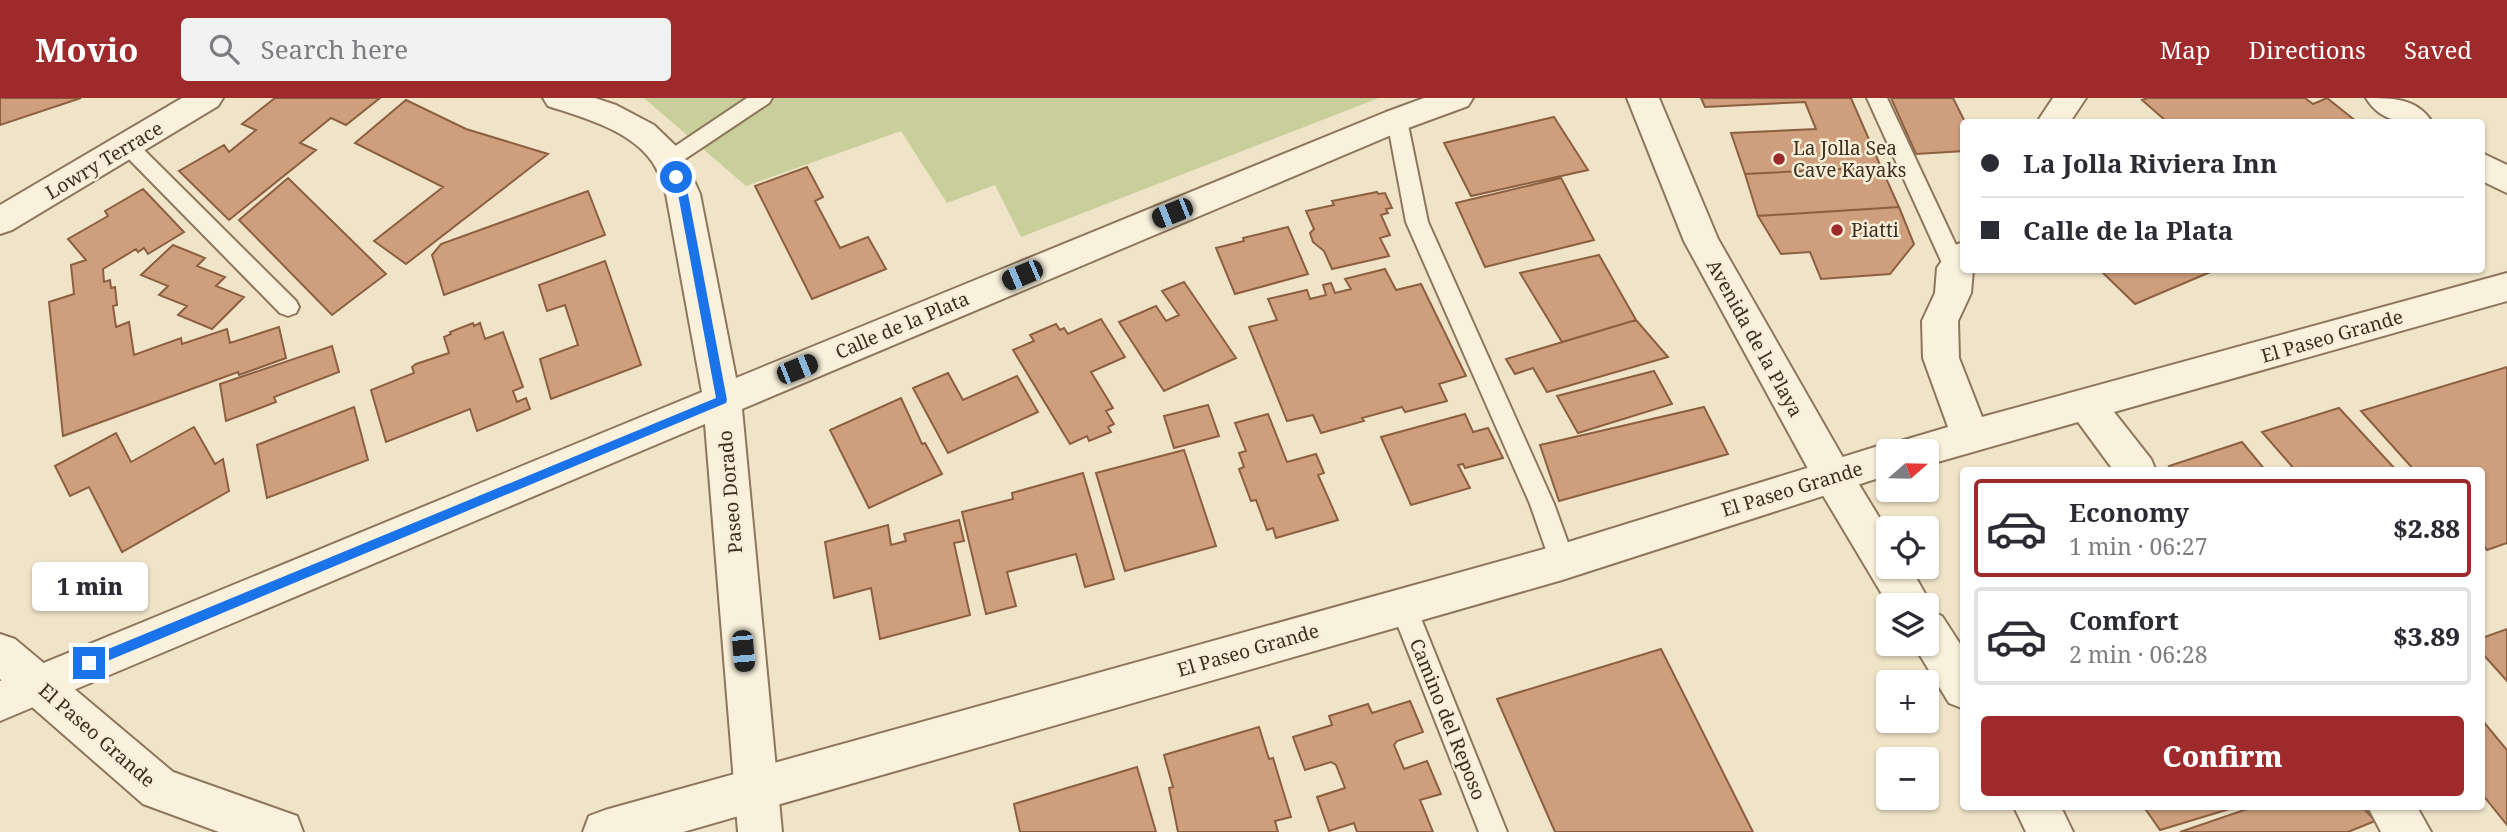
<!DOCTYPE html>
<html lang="en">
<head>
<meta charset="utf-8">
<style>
  body { margin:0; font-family:"Noto Serif",serif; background:#f2f2f3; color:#2b2b33; height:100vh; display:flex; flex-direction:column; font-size:26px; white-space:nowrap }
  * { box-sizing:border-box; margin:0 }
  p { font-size:23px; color:#7c7c81 }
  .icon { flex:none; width:38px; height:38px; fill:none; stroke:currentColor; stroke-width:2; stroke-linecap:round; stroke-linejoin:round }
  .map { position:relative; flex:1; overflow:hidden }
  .sheet { position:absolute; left:1960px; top:369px; width:525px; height:343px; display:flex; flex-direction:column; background:#fff; border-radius:7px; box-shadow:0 2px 5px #0004 }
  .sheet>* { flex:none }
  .hud { position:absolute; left:1960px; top:21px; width:525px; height:154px; border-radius:7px; box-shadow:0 2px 5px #0004; display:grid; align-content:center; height:154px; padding:0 21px; background:#fff }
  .needle { width:46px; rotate:70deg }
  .buttons { position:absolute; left:1876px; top:341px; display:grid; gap:14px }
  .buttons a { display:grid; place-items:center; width:63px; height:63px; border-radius:7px; background:#fff; box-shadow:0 2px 5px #0004; font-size:35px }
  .end { position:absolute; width:32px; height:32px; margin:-16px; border:9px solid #1a73e8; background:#fff; box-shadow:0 0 0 4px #fff }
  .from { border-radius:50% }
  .bubble { position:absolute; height:49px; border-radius:7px; background:#fff; box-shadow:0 2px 5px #0004; font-size:23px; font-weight:800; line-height:49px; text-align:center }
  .car { position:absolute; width:21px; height:42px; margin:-21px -10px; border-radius:9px; box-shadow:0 0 5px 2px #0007; background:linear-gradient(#222 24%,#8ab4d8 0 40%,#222 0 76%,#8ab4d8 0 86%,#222 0) }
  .hud b { display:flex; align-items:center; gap:24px; height:66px; font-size:26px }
  .hud b+b { border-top:2px solid #e1e1e2 }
  .hud i { width:18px; height:18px; background:#2b2b33 }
  ul { padding:12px 0 0; list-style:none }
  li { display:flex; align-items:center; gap:21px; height:98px; margin:0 14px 10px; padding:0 7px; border:4px solid #e1e1e2; border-radius:7px }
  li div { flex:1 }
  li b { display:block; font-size:26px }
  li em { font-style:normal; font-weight:800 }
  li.on { border-color:#9e2a2b }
  li>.icon { width:63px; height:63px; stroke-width:1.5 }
  .cta { display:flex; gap:14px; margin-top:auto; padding:14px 21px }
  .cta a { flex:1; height:80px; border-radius:7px; background:#9e2a2b; color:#fff; font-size:28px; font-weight:800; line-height:80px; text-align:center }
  header { display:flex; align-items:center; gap:42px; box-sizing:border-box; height:98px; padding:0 35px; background:#9e2a2b; color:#fff }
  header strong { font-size:33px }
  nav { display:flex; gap:38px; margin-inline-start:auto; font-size:24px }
  .search { width:490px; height:63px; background:#f2f2f3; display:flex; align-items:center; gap:18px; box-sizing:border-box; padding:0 24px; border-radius:7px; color:#7c7c81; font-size:26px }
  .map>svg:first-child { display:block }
  .green { fill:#c9cf9b }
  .building { fill:#cf9f7d; stroke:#8d5f41; stroke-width:2 }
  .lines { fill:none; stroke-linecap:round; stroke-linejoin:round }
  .service-casing { stroke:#8d765c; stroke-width:4 }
  .minor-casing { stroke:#8d765c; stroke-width:4 }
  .tertiary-casing { stroke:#8d765c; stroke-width:4 }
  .service { fill:#faf1dc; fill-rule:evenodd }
  .minor { fill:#faf1dc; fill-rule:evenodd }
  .tertiary { fill:#faf1dc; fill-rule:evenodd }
  .route { fill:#1a73e8 }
  .poi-dot { fill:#9e2a2b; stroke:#f7eed8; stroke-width:2.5 }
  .labels { text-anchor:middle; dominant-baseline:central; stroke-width:5; stroke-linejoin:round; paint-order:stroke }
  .poi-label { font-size:19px; fill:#3d2e20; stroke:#f7eed8; text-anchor:start }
  .street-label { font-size:19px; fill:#3d2e20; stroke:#f7eed8 }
</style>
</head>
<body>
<header>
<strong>Movio</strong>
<div class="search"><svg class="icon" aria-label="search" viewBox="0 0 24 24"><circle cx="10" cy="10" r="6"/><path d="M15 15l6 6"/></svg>Search here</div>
<nav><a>Map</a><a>Directions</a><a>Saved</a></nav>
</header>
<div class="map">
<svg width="2507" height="734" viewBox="0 0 2507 734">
  <rect width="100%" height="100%" fill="#f0e4c8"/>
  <path class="green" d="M644,0H1379L1021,139L995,87L947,105L901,33L746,88Z"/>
  <path class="building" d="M0,0H81L0,27Z
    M275,0H380L346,27L331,20L300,45L316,52L229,122L179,73L224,47L229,54L256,32L242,26Z
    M1701,0H1851L1881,69L1745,76L1731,35L1816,31L1805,4L1705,9Z
    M1891,0H1953L1965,24L1964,53L1916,56Z
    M2148,0H2305L2313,6L2327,0L2357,24H2167L2142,2Z
    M406,2L466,31L548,56L406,166L374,143L443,89L355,45Z
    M1554,19L1588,72L1471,98L1444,45Z
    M807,69L823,99L815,103L840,150L868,139L886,171L812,201L755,88Z
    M1881,69L1899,109L1758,118L1745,76Z
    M288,80L386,176L332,217L239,122Z
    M1561,80L1594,142L1485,169L1456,105Z
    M143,91L184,134L148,156L144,150L138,154L136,151L103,171L104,184L110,182L111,190L115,189L117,207L113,208L116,229L129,224L134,257L181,240L182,246L227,231L230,245L279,229L286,260L239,277L238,274L63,338L49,204L74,196L71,167L86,162L68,141L108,118L105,113Z
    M588,93L605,137L444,197L432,157L441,146Z
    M1377,94L1378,96L1385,95L1392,110L1386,111L1388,115L1381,117L1390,137L1380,140L1389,158L1332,171L1324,153L1313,144L1310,135L1314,131L1306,113L1334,107L1332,103Z
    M1899,109L1914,146L1890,176L1821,181L1810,154L1781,156L1758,118Z
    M1288,129L1308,176L1235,196L1216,150L1244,143L1243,140Z
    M173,147L205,160L197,168L225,179L216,188L244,199L212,231L178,217L187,208L159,197L168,188L141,177Z
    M1599,157L1636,222L1562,244L1520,175Z
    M605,163L641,267L551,301L540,261L578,247L565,207L547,213L539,187Z
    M1385,171L1396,192L1421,186L1466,278L1439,286L1447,303L1405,314L1402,309L1362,320L1364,323L1321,335L1313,317L1287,323L1249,229L1277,222L1268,201L1307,192L1310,201L1326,197L1323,187L1331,185L1335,195L1351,191L1345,181Z
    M2100,172H2215L2135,206Z
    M1184,184L1236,260L1164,293L1119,224L1156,208L1166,223L1179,217L1162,193Z
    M1101,221L1125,259L1091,274L1113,310L1106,313L1114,326L1108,329L1111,334L1089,343L1087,338L1070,346L1013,252L1034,243L1030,237L1056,226L1060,232L1064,230L1068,236Z
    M1636,222L1668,259L1547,294L1533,270L1515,276L1506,261Z
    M473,225L474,228L480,225L485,241L503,234L523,289L513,293L517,304L526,300L530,311L477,333L470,311L386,344L371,292L414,275L412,269L416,266L449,255L444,239L451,236L450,234Z
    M332,248L339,274L274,299L276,304L226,323L220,286Z
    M2507,269V445L2487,452L2482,446V373H2415L2361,313Z
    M1654,273L1672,306L1578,335L1557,298Z
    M948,275L963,302L1017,278L1038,314L948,355L913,290Z
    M901,300L922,346L925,345L942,376L869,410L830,332Z
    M1208,307L1219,338L1174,350L1164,318Z
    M354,309L368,362L267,400L257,347Z
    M1704,309L1728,356L1559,403L1540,347Z
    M2339,310L2385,360L2397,373H2296L2262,334Z
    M1268,316L1287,364L1316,356L1324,375L1318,377L1338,422L1276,440L1273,430L1267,432L1256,402L1251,403L1239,371L1244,369L1239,355L1246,353L1235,325Z
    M1465,316L1473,334L1488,330L1503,360L1465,370L1463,366L1458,367L1470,390L1411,407L1381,339Z
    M194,329L215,366L223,361L229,393L122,454L89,389L70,398L55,368L116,335L131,364Z
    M2242,344L2266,373H2172L2169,368Z
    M1184,352L1216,448L1125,473L1096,375Z
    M1083,375L1114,481L1085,489L1076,456L1007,474L1016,508L986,516L962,414L1013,401L1012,395Z
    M959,422L964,443L954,445L970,517L880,541L871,490L834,500L825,444L888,427L891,447L906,443L904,436Z
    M2507,531V583L2482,555V540Z
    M1661,551L1753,734H1555L1497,601Z
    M1410,603L1423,634L1397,643L1394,647L1404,671L1427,663L1441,696L1420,702L1433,734H1357L1354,725L1329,733L1317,699L1345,690L1336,667L1331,664L1305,672L1293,639L1332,627L1329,618L1368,606L1372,615Z
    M2482,622L2507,652V727L2482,696Z
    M1259,629L1269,661L1273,660L1291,719L1275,723L1278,734H1178L1169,690L1173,689L1164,657Z
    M1137,669L1156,734H1020L1014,706Z
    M2144,709H2236L2160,732Z
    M2253,709H2363L2375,723L2348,734H2180Z"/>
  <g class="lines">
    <defs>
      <path id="service" d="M747,0H772L769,5L676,67L669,70L662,67L658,62L662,57Z
        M1867,0H1887L1964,164L1965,172L1963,176L1955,179L1947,176Z
        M1397,15L1404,17L1407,22L1428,124L1554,406L1575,464L1571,472L1562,475L1553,472L1530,406L1406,124L1387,22L1390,17Z
        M127,39L134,42L296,203L299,209L296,215L288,218L280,215L120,52L117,47L120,42Z
        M1403,496L1412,500L1416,508L1507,734H1479L1390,508L1394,500Z"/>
      <path id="minor" d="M182,0H223L218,8L12,132L0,136V107Z
        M2053,0H2086L2070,24H2037Z
        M2366,0C2392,0 2417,0 2432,24C2406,26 2381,25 2366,0Z
        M2482,55L2507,67V95L2482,83Z
        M1964,144V172H1973L1971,195L1958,223L1959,260L1982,319L2507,175V203L2114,314L2151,361L2156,373H2114L2078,324L1927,367V354H1888V377L1562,482L683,734H583L589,718L605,712L1562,446L1888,345L1899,348L1901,343L1948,329L1923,260L1922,223L1935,195L1937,170L1952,148Z
        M0,536L15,541L173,674L297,718L303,734H219L143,706L0,581Z
        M2368,709H2417L2431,734H2381Z"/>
      <path id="tertiary" d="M543,0H595L616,7L654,27L681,53L700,96L736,280L1386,14L1424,0H1473L1468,8L1408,30L742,311L782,734H738L705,326L0,623V583L702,294L666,96C663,88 660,78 656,70C636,33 584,20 548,8Z
        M1627,0H1659L1718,141L1846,365L1888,434V469H1910L1932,508L1930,513L1942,518L1964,552V611L1949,605L1913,546H1927V508H1889L1818,389L1684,143Z
        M2014,709H2061L2073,734H2026Z"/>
    </defs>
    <use href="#service" class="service-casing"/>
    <use href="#minor" class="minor-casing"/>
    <use href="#tertiary" class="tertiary-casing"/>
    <use href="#service" class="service"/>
    <use href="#minor" class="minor"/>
    <use href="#tertiary" class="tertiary"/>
  </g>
  <path class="route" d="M676,75L679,76L688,96L727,302L726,305L93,569H84V561L716,300L678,96L671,79Z"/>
  <g class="poi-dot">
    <circle cx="1779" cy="61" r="7"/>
    <circle cx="1837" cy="132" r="7"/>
  </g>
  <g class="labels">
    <g class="poi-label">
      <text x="1793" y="50">La Jolla Sea<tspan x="1793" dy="22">Cave Kayaks</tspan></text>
      <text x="1851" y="132">Piatti</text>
    </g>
    <g class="street-label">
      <text transform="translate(104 62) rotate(-31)">Lowry Terrace</text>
      <text transform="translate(902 227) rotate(-23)">Calle de la Plata</text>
      <text transform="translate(2332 238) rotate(-16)">El Paseo Grande</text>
      <text transform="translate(1755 240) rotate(61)">Avenida de la Playa</text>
      <text transform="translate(1792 391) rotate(-17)">El Paseo Grande</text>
      <text transform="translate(730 394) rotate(-95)">Paseo Dorado</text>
      <text transform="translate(1248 552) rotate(-16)">El Paseo Grande</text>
      <text transform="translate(1448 621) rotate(68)">Camino del Reposo</text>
      <text transform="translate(97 637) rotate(41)">El Paseo Grande</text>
    </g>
  </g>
</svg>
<div class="buttons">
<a><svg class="needle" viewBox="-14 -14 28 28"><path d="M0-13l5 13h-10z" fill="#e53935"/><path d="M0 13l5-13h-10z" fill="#7c7c81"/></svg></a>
<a><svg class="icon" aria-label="locate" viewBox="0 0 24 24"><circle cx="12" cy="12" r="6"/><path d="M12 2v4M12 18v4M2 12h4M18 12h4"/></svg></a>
<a><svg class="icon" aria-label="layers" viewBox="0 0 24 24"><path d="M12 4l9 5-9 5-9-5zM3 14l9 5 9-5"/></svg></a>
<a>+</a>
<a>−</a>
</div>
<i class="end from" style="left:676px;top:79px"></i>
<i class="end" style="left:89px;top:565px"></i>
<div class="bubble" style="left:32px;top:464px;width:116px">1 min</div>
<i class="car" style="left:1172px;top:115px;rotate:248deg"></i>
<i class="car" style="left:1022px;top:177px;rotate:247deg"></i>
<i class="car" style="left:797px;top:271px;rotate:68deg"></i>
<i class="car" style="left:743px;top:553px;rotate:175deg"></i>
<div class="hud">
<b><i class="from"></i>La Jolla Riviera Inn</b>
<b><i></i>Calle de la Plata</b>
</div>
<section class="sheet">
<ul>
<li class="on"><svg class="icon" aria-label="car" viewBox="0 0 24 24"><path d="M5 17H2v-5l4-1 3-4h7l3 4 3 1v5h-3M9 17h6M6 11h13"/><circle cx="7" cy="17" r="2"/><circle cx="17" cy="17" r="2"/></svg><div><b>Economy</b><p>1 min · 06:27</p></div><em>$2.88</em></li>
<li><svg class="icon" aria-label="car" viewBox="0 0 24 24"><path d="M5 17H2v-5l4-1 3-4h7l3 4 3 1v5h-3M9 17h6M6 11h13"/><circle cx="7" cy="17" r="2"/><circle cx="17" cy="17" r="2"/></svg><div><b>Comfort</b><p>2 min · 06:28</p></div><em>$3.89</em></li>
</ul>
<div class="cta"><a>Confirm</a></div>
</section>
</div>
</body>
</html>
